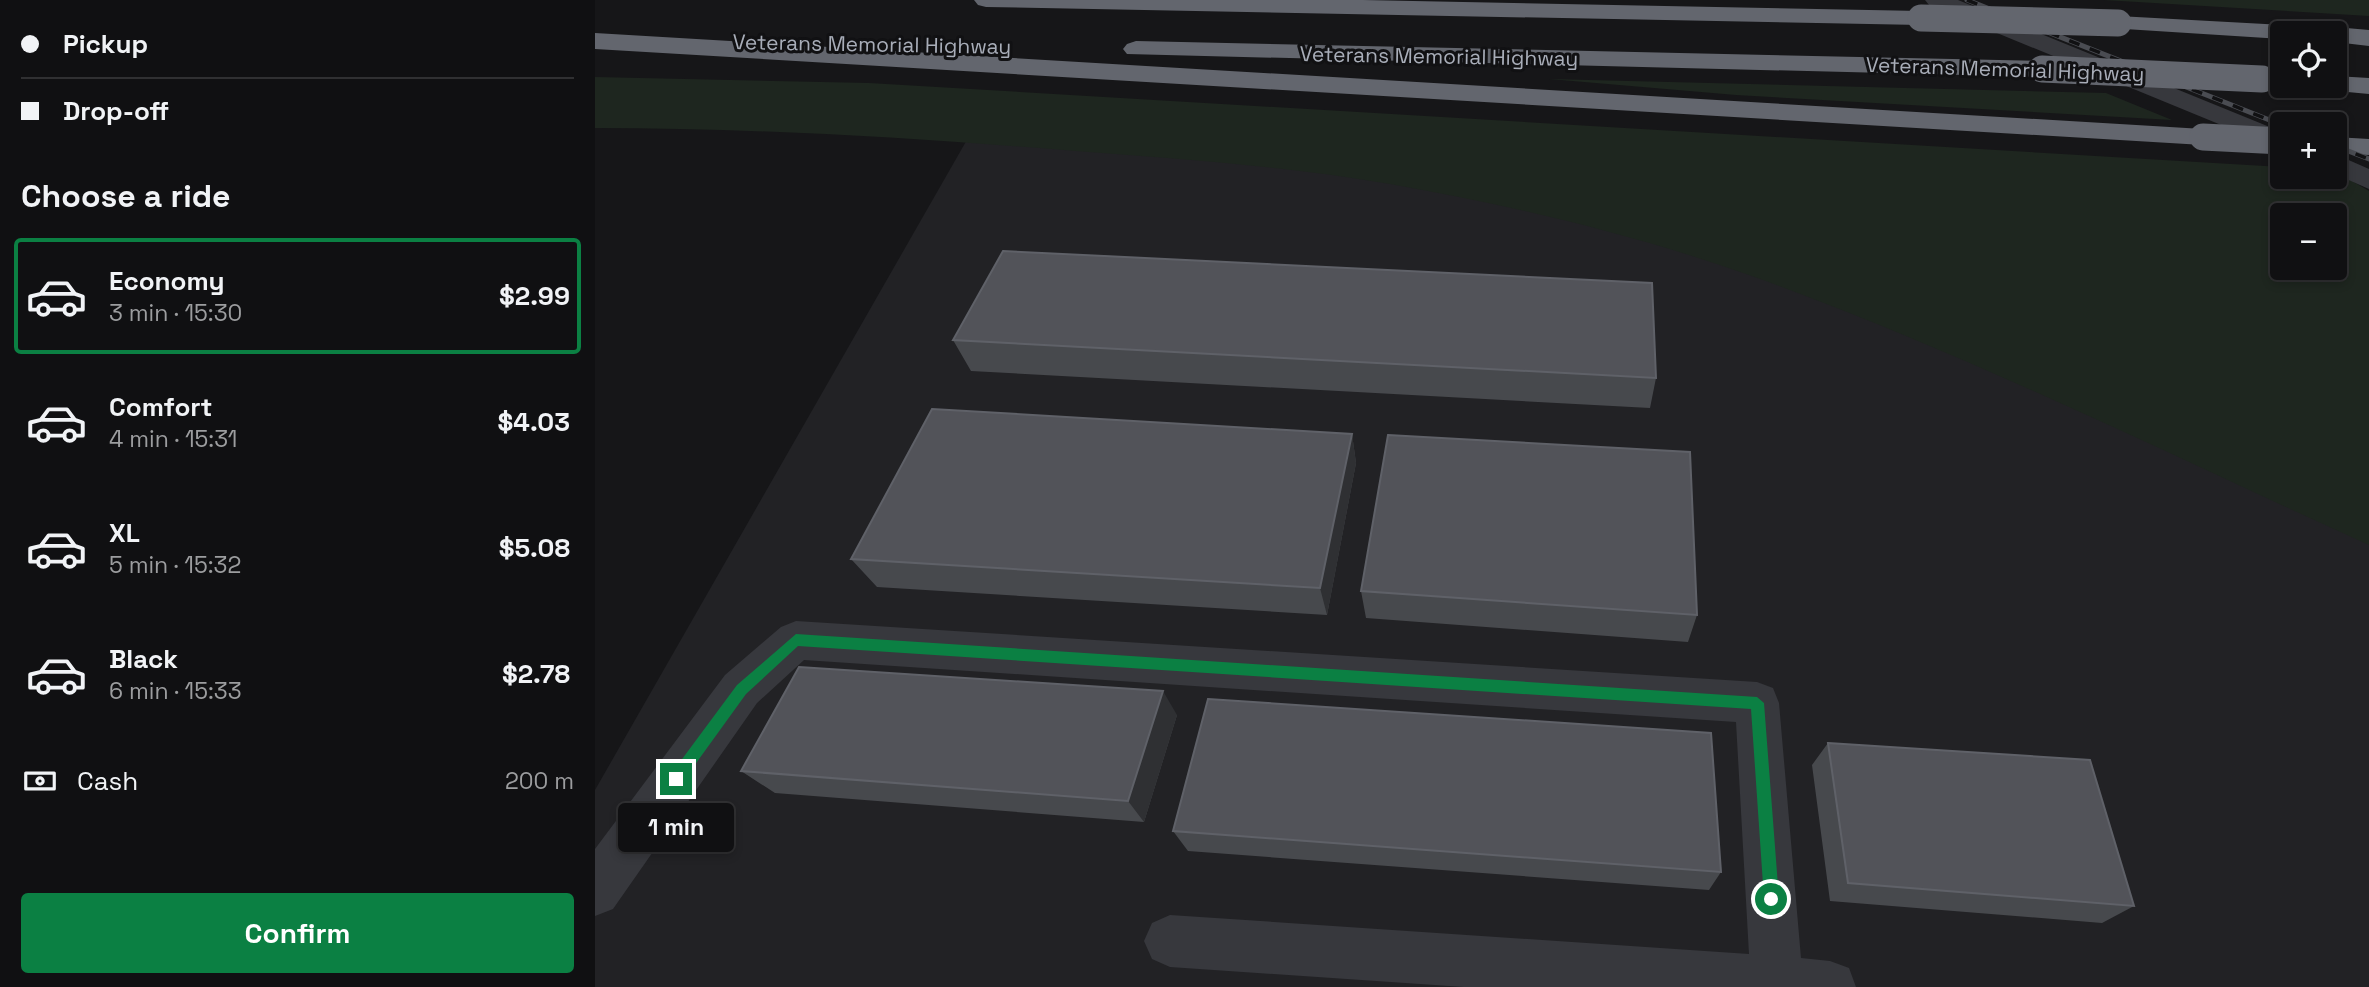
<!DOCTYPE html>
<html lang="en">
<head>
<meta charset="utf-8">
<style>
  body { margin:0; font-family:"Space Grotesk",sans-serif; background:#19191b; color:#f1f3f6; height:100vh; display:flex; flex-direction:column; font-size:26px; white-space:nowrap }
  * { box-sizing:border-box; margin:0 }
  p { font-size:23px; color:#9c9d9f }
  .icon { flex:none; width:38px; height:38px; fill:none; stroke:currentColor; stroke-width:2; stroke-linecap:round; stroke-linejoin:round }
  .map { position:relative; flex:1; overflow:hidden }
  .drawer { display:flex; flex-direction:column; background:#101012; width:595px }
  .drawer>* { flex:none }
  .banner { display:grid; align-content:center; height:154px; padding:0 21px; background:#101012 }
  .fabs { position:absolute; left:1675px; top:21px; display:grid; gap:14px }
  .fabs a { display:grid; place-items:center; width:77px; height:77px; border-radius:7px; background:#101012; box-shadow:0 4px 10px #0003,0 0 0 2px #303032; font-size:35px }
  .end { position:absolute; width:32px; height:32px; margin:-16px; border:9px solid #0b8043; background:#fff; box-shadow:0 0 0 4px #fff }
  .from { border-radius:50% }
  .bubble { position:absolute; height:49px; border-radius:7px; background:#101012; box-shadow:0 4px 10px #0003,0 0 0 2px #303032; font-size:23px; font-weight:700; line-height:49px; text-align:center }
  .banner b { display:flex; align-items:center; gap:24px; height:66px; font-size:26px }
  .banner b+b { border-top:2px solid #303032 }
  .banner i { width:18px; height:18px; background:#f1f3f6 }
  ul { padding:0; list-style:none }
  li { display:flex; align-items:center; gap:21px; height:116px; margin:0 14px 10px; padding:0 7px; border:4px solid transparent; border-radius:7px }
  li div { flex:1 }
  li b { display:block; font-size:26px }
  li em { font-style:normal; font-weight:700 }
  li.selected { border-color:#0b8043 }
  li>.icon { width:63px; height:63px; stroke-width:1.5 }
  h2 { padding:0 21px; font-size:32px; line-height:84px }
  .pay { display:flex; align-items:center; gap:18px; height:77px; padding:0 21px; font-size:26px }
  .pay p { margin-inline-start:auto }
  .cta { display:flex; gap:14px; margin-top:auto; padding:14px 21px }
  .cta a { flex:1; height:80px; border-radius:7px; background:#0b8043; color:#fff; font-size:28px; font-weight:700; line-height:80px; text-align:center }
  main { display:flex; flex:1; min-height:0 }
  .map>svg:first-child { display:block }
  .built { fill:#222225 }
  .green { fill:#1e261f; fill-rule:evenodd }
  .lines { fill:none; stroke-linecap:round; stroke-linejoin:round }
  .minor { fill:#37383d; fill-rule:evenodd }
  .highway { fill:#63666e; fill-rule:evenodd }
  .rail-casing { stroke:#4a4c52; stroke-width:5 }
  .rail { stroke:#111113; stroke-width:3.5; stroke-dasharray:11; stroke-linecap:butt }
  .highway-bridge { stroke:#63666e; stroke-width:27 }
  .wall { fill:#47494d }
  .shaded-wall { fill:#2f3033 }
  .building { fill:#525359; stroke:#5f6168; stroke-width:2 }
  .route { fill:#0b8043 }
  .labels { text-anchor:middle; dominant-baseline:central; stroke-width:6; stroke-linejoin:round; paint-order:stroke }
  .far-street-label { font-size:21px; fill:#a8adb8; stroke:#111113 }
</style>
</head>
<body>
<main>
<section class="drawer">
<div class="banner">
<b><i class="from"></i>Pickup</b>
<b><i></i>Drop-off</b>
</div>
<h2>Choose a ride</h2>
<ul>
<li class="selected"><svg class="icon" aria-label="car" viewBox="0 0 24 24"><path d="M5 17H2v-5l4-1 3-4h7l3 4 3 1v5h-3M9 17h6M6 11h13"/><circle cx="7" cy="17" r="2"/><circle cx="17" cy="17" r="2"/></svg><div><b>Economy</b><p>3 min · 15:30</p></div><em>$2.99</em></li>
<li><svg class="icon" aria-label="car" viewBox="0 0 24 24"><path d="M5 17H2v-5l4-1 3-4h7l3 4 3 1v5h-3M9 17h6M6 11h13"/><circle cx="7" cy="17" r="2"/><circle cx="17" cy="17" r="2"/></svg><div><b>Comfort</b><p>4 min · 15:31</p></div><em>$4.03</em></li>
<li><svg class="icon" aria-label="car" viewBox="0 0 24 24"><path d="M5 17H2v-5l4-1 3-4h7l3 4 3 1v5h-3M9 17h6M6 11h13"/><circle cx="7" cy="17" r="2"/><circle cx="17" cy="17" r="2"/></svg><div><b>XL</b><p>5 min · 15:32</p></div><em>$5.08</em></li>
<li><svg class="icon" aria-label="car" viewBox="0 0 24 24"><path d="M5 17H2v-5l4-1 3-4h7l3 4 3 1v5h-3M9 17h6M6 11h13"/><circle cx="7" cy="17" r="2"/><circle cx="17" cy="17" r="2"/></svg><div><b>Black</b><p>6 min · 15:33</p></div><em>$2.78</em></li>
</ul>
<div class="pay"><svg class="icon" aria-label="cash" viewBox="0 0 24 24"><path d="M3 7h18v10H3z"/><circle cx="12" cy="12" r="2"/></svg>Cash<p>200 m</p></div>
<div class="cta"><a>Confirm</a></div>
</section>
<div class="map">
<svg width="1774" height="987" viewBox="0 0 1774 987">
  <rect width="100%" height="100%" fill="#161618"/>
  <path class="built" d="M373,138L724,162L1167,264L1774,533V987H0V790Z"/>
  <path class="green" d="M1509,0H1774V16Z
    M0,77L274,83L1687,167V177H1740V171L1774,191V545C1569,452 1366,351 1154,275C1038,234 915,205 795,184C692,166 586,159 481,151C321,138 161,128 0,128ZM1687,215H1740V268H1687Z
    M954,79L1511,93L1577,120L1141,95Z"/>
  <g class="lines">
    <path class="minor" d="M1330,0H1363L1687,132V150L1334,5Z
      M1740,154L1774,169V189L1740,174Z
      M201,621L1162,682L1178,688L1184,703L1206,958L1235,961L1254,968L1261,987H869L575,967L557,959L549,941L557,923L575,915L1154,954L1141,722L209,660L162,703L18,909L0,916V849L130,675L186,627Z"/>
    <path class="highway" d="M379,0H768L1326,11L1335,13L1338,18L1335,23L1326,25L391,7L383,5Z
      M1523,16L1709,26L1718,28L1721,33H1687V39L1514,28L1511,23L1514,18Z
      M1740,27L1774,30V46L1740,42V33H1729Z
      M0,33L1608,129L1618,131L1622,137L1618,143L1608,145L0,49Z
      M541,41L1447,61L1456,63L1460,69L1456,75L1447,77L532,54L528,49L532,44Z
      M1667,71L1687,72V86H1696L1687,88L1658,85L1654,79L1658,73Z
      M1740,76L1774,78V94L1731,90L1728,86H1740Z
      M1740,137L1774,139V155L1740,153Z"/>
    <defs>
      <path id="rail" d="M1372,0L1687,125
        M1740,146L1774,159"/>
    </defs>
    <use href="#rail" class="rail-casing"/>
    <use href="#rail" class="rail"/>
    <path class="highway-bridge" d="M1326,18L1523,23
      M1447,69L1667,79
      M1608,137L1687,141"/>
  </g>
  <path class="wall" d="M358,340L1061,378L1055,408L376,371Z
    M757,434L761,463L732,615L282,587L256,559Z
    M766,591L1102,615L1093,642L771,618Z
    M582,715L549,822L180,793L146,771Z
    M1233,743L1539,906L1507,923L1235,901L1217,765Z
    M578,831L1126,872L1114,890L593,851Z"/>
  <path class="shaded-wall" d="M757,434L761,463L732,615L725,588Z
    M568,691L582,715L549,822L533,801Z"/>
  <path class="building" d="M408,251L1057,283L1061,378L358,340Z
    M337,409L757,434L725,588L256,559Z
    M793,435L1095,452L1102,615L766,591Z
    M204,667L568,691L533,801L146,771Z
    M613,699L1116,733L1126,872L578,831Z
    M1233,743L1495,760L1539,906L1253,883Z"/>
  <path class="route" d="M201,634L1162,697L1169,703L1184,899L1182,905L1176,907L1171,905L1169,899L1156,709L203,646L151,694L86,784H76V774L142,685Z"/>
  <g class="labels">
    <g class="far-street-label">
      <text transform="translate(277 44) rotate(1)">Veterans Memorial Highway</text>
      <text transform="translate(844 56) rotate(1)">Veterans Memorial Highway</text>
      <text transform="translate(1410 69) rotate(2)">Veterans Memorial Highway</text>
    </g>
  </g>
</svg>
<div class="fabs">
<a><svg class="icon" aria-label="locate" viewBox="0 0 24 24"><circle cx="12" cy="12" r="6"/><path d="M12 2v4M12 18v4M2 12h4M18 12h4"/></svg></a>
<a>+</a>
<a>−</a>
</div>
<i class="end from" style="left:1176px;top:899px"></i>
<i class="end" style="left:81px;top:779px"></i>
<div class="bubble" style="left:23px;top:803px;width:116px">1 min</div>
</div>
</main>
</body>
</html>
